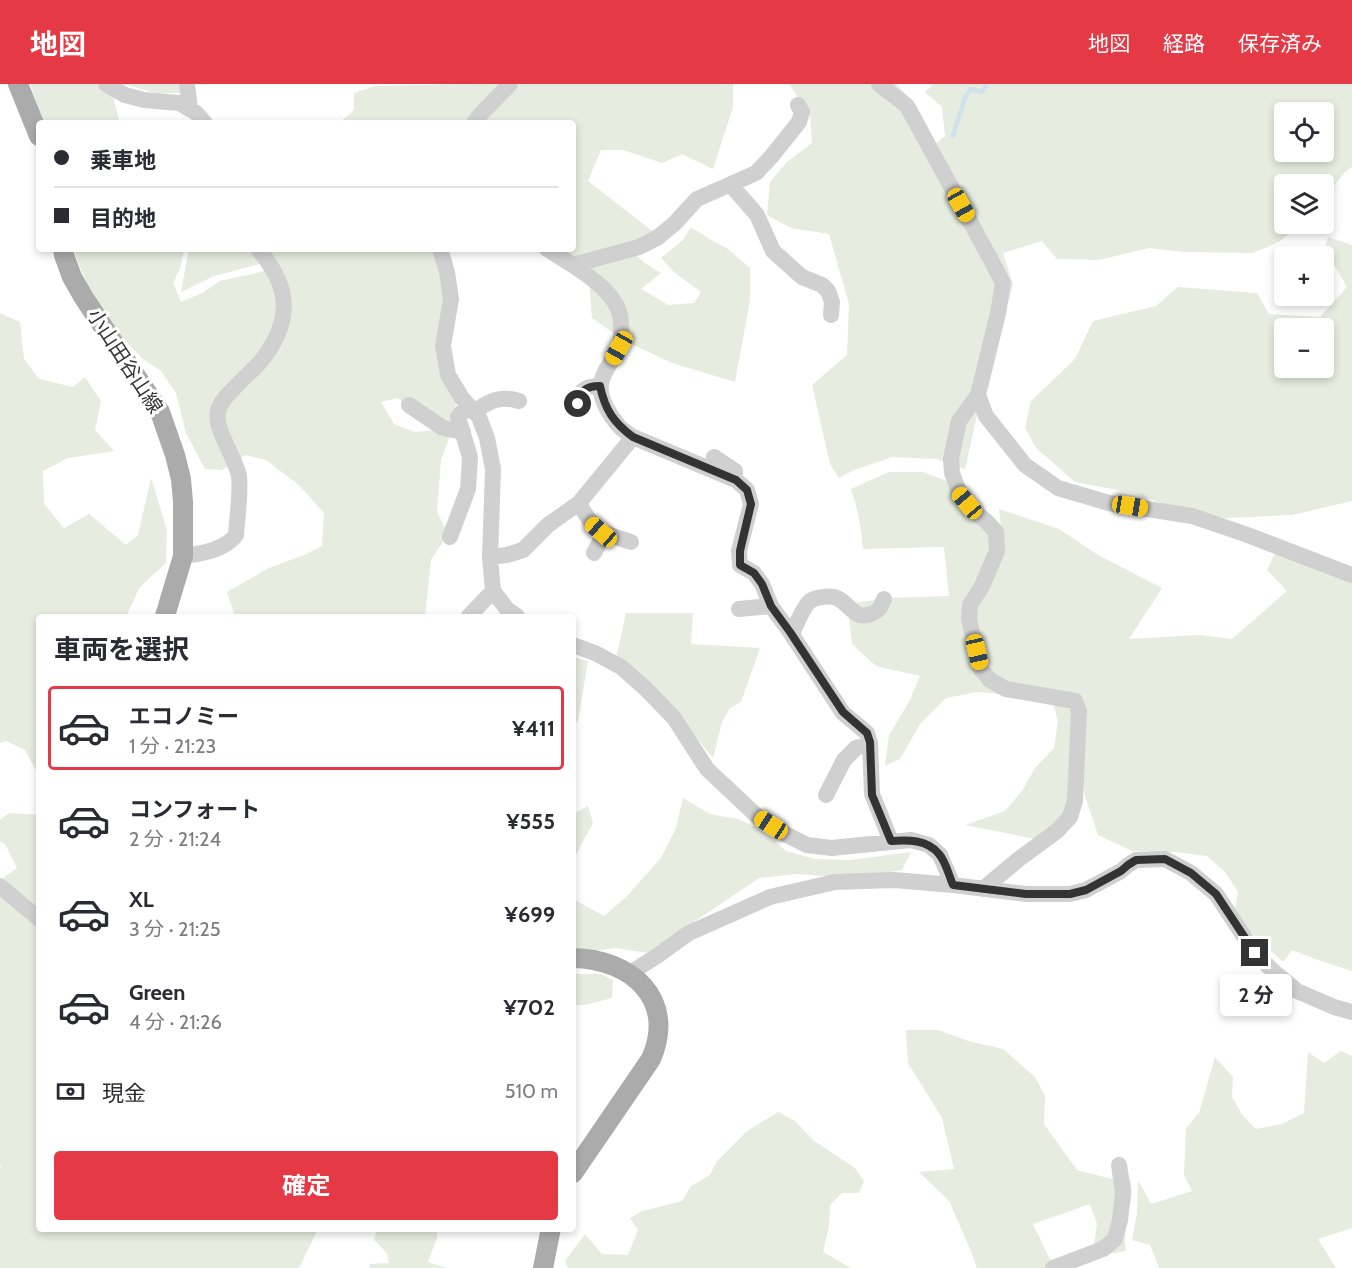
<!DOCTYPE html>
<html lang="ja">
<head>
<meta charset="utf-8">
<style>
  body { margin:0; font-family:Cabin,"Noto Sans JP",sans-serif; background:#f7f7f7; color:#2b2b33; height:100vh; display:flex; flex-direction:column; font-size:22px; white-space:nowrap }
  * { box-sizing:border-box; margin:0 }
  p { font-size:20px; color:#7c7c81 }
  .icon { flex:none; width:33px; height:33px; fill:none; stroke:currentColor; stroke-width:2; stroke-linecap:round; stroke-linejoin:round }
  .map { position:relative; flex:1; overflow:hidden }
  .sheet { position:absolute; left:36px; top:530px; width:540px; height:618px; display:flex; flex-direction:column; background:#fff; border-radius:6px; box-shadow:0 3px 9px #0003 }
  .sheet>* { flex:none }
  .banner { position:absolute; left:36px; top:36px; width:540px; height:132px; border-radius:6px; box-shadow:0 3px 9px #0003; display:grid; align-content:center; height:132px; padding:0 18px; background:#fff }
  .tools { position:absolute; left:1274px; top:18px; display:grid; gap:12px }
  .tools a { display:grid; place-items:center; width:60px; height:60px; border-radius:6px; background:#fff; box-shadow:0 3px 9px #0003; font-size:30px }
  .end { position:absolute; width:27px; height:27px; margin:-14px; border:8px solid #333; background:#fff; box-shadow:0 0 0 3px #fff }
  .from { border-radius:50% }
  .bubble { position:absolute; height:42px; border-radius:6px; background:#fff; box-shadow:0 3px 9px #0003; font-size:20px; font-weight:700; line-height:42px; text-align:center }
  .car { position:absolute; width:18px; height:36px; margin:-18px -9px; border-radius:8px; box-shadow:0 0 4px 2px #0007; background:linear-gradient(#f5c518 24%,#345 0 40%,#f5c518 0 76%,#345 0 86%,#f5c518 0) }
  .banner b { display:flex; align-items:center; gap:21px; height:57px; font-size:22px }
  .banner b+b { border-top:2px solid #e1e1e2 }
  .banner i { width:15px; height:15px; background:#2b2b33 }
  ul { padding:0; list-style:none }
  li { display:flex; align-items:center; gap:18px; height:84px; margin:0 12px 9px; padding:0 6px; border:3px solid transparent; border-radius:6px }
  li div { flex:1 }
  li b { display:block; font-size:22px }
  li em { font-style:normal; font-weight:700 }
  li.active { border-color:#e63946 }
  li>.icon { width:54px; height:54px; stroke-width:1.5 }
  h2 { padding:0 18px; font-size:27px; line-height:72px }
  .pay { display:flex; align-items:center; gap:15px; height:66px; padding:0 18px; font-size:22px }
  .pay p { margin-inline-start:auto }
  .cta { display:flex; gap:12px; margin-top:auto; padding:12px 18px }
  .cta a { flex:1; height:69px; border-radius:6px; background:#e63946; color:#fff; font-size:24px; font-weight:700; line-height:69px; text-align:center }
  header { display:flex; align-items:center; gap:36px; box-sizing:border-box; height:84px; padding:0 30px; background:#e63946; color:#fff }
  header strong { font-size:28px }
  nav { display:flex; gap:33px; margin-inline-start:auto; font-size:21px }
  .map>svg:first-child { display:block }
  .green { fill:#e6ecdf; fill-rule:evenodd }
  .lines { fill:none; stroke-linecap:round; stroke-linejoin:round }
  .stream { stroke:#cfe2ee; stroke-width:4.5 }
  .minor { stroke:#d0d0d0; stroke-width:16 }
  .major { stroke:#ababab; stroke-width:20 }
  .route { stroke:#333; stroke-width:8 }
  .labels { text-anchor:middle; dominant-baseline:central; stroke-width:6; stroke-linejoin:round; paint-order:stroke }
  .street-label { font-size:20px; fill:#333; stroke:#fff }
</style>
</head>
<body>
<header>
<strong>地図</strong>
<nav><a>地図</a><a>経路</a><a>保存済み</a></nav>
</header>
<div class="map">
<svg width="1352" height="1184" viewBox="0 0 1352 1184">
  <rect width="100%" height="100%" fill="#fff"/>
  <path class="green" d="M30,0H103L112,9L120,39H44Z
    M124,0H188L187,9H155Z
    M476,0H733V23L713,85L682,70L662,79L623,66H601L588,97L651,146L674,145L627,163L646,180L661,189L641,205L668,221L694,219L701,208L674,188L661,174L683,156L691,143L708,154L728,165L750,184V216L735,298L672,279L625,257L592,234L589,196L543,165H573V39H339L354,26V9L375,2Z
    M789,0H896L916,21L936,60L945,52L942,23L925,8L933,0H1352V83L1345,88L1323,116V100H1284V140H1300L1279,158L1253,169L1183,168L1149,164L1099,176L1057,175L1042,157L1003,169L1013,200L1006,227L986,291L965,385L936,375L892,373L854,386L839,394L830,380L812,301L847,271L849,220L829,150L791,144L767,131L770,98L787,78L812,59L810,31ZM1284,28H1323V68H1284Z
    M1328,153L1352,161V417L1292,431L1206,435L1133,409L1075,398L1036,364L1025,344L1031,317L1075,275L1093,237L1156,222L1178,203L1257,209L1269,230L1320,233L1347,203L1325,165ZM1284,244H1323V284H1284Z
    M75,165H184L181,182L173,199L181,218L202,209L220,197L274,185L268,165H439L447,254L456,318L453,343L429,335L397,314L381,318L394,340L414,348L438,346L449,354L441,376L437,428L448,450L431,476L425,532H235L227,508L269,484L304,471L322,462L324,429L299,401L266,376L245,371L222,386L205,385L186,349L176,309L161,287L143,275L114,245L89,203L77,176Z
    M189,165H256L264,179L214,192L181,208Z
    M0,229L20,238L24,275L39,295L73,303L85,293L101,317L95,346L114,367L68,374L43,387L44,420L64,444L89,430L126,461L138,451L151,394L167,446L166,479L140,503L126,532H39V692L25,666L6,657L0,659Z
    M889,388H923L965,404L1002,456L999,425L1059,445L1098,471L1162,504L1129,555L1199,551L1232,555L1287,507L1267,486L1275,469L1352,496V887L1315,875L1292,866L1283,878L1234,832L1238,808L1225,788L1207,772L1175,768L1132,767L1098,751L1085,712L1081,690L1070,729L1045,757L965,741L1005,727L1022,707L1035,684L1054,664L1058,637L1052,615L977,608L946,614L920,640L900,675L885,682L889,651L910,616L920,592L876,582L852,560L847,520L887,514L949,512L944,463L863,465C861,444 858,424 851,405Z
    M626,529H693L691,560L760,564L741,618L730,624L722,638L713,674L674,626L616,575Z
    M573,573L588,577L578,637L573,640Z
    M683,714L710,730L738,735L761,746L786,767L815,775L851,776L911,768L902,786L851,794L796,790L759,794L648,869L615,864L593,867H573V815L604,832L626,813L661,774L676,744Z
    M588,722L593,739L573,776V730Z
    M9,729L39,731V830L3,794L17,784L5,760L0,758V736Z
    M0,805L39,840V1144L318,1145L299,1184H0V1085L1,1083L0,1080Z
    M573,890H601L613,896L612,914L585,921H573Z
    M906,946H938L968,957L1003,965L1035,993L1045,1012L1044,1040L1077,1086L1112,1095L1125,1085C1140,1109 1125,1129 1125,1153C1124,1157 1126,1163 1126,1167L1102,1171L1094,1159L1097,1140L1090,1120L1033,1140L1054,1184H977L971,1167L949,1117L919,1088L954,1085L942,1034L908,979Z
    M1341,967L1352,972V1144L1318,1155L1336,1184H1159L1150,1161L1132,1156L1137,1129L1138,1096L1151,1120L1192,1107L1184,1091L1186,1044L1199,1029L1215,973L1233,993L1232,1012L1242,1031L1256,1045L1282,1040L1304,1029L1308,968L1324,979Z
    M778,1028L795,1037L813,1056L855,1084L864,1097L859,1109H842L830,1121L829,1142L823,1168L851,1184H568L565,1177L585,1150L602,1170L628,1171L638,1146L630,1134L642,1127L682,1117L691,1102L710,1091L717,1077L747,1047Z
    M377,1145H437V1154L428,1178L447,1184H369L370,1180L389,1179L387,1169L374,1156Z"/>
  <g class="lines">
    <path class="stream" d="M953,52L966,11L971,5L982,8L987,0"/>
    <path class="minor" d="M106,0L125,11L144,16L179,19L195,28L205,39
      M187,0L190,25
      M879,0L907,22L991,176L1003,199L998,229L978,311L959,337L951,375L952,389L959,408L976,429L986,437L996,448L997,467L982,502L970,521L969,535L981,585L990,596L1006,605L1075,617L1079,627L1075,717L1070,733L1057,747L1019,775L983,805
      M474,39L479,32L510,0
      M731,101L757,131L773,167L802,193L822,201L828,207L832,218L831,231
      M440,165L447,188L451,215L443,262L448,291L462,314L479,333L487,354L493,385L490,473L493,507L507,525L517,532
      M547,165C568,178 603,198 615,219C619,225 621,234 621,241C622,249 622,256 619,264C614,276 602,287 601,301C599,314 610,332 619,342C622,346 629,350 633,353
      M573,181L639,163L657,154L674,140L697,115L756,89L771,73L799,38L802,28L798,21
      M978,311L986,332L1025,381L1058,404L1109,419L1192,432L1245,450L1352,491
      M409,321L443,344L463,348
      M579,325C576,308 584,302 600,302
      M474,328C489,317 500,311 519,317
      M714,373L735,387V390
      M579,419C595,449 600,448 631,458
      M450,453L468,405L470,373L458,333L461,329L471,324
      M594,469L604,450
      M183,472C201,470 225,466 236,451C237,434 241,408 239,392C235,373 214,344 218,328C220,316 232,307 240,298C248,290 258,282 265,272C293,233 289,201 258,165
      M490,473L507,471L523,466L548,441L579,419L633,353L736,396L747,406L751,420L739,467L740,481L754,489L762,500L771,522L790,548L843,629L867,649L870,659L872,710L891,757
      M739,525L771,522
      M469,532L493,507
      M792,550C796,541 803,523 810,517C816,513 831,511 837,514C852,521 854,538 873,529C880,526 881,522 884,515
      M573,561L595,569L621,583L646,605L674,634L707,685L757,732L785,750L807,761L831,764L911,756L929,761L940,771L953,801
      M826,711L844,676L856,664L870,659
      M0,802L39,835
      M630,889L657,872L689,849L770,813L835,798L894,796L953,801L1026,810H1070L1086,806L1121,787L1128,781L1136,776L1165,775L1191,789L1216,810L1255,869L1274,888L1297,907L1334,923L1352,928
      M1053,1184L1103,1165L1115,1155L1120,1136L1123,1108L1119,1081"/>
    <path class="major" d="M18,0L39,52
      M63,165L64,171L72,193L84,214L160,328L175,371L181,395L183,418V472L165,532
      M573,874C631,875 677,915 651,975L573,1089
      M543,1184L551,1144"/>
  </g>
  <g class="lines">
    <path class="route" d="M578,320C579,307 587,302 600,302C605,326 614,339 633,353L736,396L747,406L751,420L740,467V481L754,489L762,500L771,522L790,548L843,628L867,649L870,658L872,711L891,757C908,756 927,755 939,770C946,778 949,792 953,801L1026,810H1070L1086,806L1121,787L1128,781L1136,776L1165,775L1191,789L1216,810L1255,869"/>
  </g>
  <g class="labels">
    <g class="street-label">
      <text transform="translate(125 277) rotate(57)">小山田谷山線</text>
    </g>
  </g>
</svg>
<div class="tools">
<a><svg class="icon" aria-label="locate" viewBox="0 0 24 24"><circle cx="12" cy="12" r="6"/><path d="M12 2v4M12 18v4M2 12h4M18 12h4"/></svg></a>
<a><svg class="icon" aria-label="layers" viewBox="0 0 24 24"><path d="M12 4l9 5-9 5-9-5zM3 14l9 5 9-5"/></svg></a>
<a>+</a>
<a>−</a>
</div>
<i class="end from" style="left:578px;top:320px"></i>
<i class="end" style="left:1255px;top:869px"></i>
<div class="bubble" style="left:1220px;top:890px;width:72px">2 分</div>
<i class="car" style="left:961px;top:121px;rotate:151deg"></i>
<i class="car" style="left:619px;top:264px;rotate:209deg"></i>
<i class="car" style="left:967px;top:419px;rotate:320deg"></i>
<i class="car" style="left:1130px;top:422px;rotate:99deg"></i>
<i class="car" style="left:601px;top:448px;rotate:311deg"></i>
<i class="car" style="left:977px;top:568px;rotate:167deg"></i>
<i class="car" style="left:771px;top:741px;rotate:303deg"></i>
<div class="banner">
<b><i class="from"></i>乗車地</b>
<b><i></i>目的地</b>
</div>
<section class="sheet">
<h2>車両を選択</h2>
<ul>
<li class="active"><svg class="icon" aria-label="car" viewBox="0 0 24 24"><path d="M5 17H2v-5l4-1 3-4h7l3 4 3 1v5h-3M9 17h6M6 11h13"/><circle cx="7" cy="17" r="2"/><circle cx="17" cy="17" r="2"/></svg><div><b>エコノミー</b><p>1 分 · 21:23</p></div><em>¥411</em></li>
<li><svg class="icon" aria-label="car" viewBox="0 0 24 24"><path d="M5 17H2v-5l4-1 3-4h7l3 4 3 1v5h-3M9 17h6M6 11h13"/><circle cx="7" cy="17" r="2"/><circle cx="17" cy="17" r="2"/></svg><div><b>コンフォート</b><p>2 分 · 21:24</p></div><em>¥555</em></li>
<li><svg class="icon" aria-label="car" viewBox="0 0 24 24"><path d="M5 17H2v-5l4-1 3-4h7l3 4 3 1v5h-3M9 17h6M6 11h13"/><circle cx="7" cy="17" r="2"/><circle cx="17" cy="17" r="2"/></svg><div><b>XL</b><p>3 分 · 21:25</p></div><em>¥699</em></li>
<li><svg class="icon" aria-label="car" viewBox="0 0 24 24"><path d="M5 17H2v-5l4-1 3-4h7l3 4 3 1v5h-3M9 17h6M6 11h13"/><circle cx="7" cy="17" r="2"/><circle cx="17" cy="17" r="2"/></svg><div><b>Green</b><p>4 分 · 21:26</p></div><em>¥702</em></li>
</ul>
<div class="pay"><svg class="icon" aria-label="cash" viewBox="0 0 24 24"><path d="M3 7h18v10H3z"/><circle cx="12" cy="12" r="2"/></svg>現金<p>510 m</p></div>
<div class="cta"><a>確定</a></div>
</section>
</div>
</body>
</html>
